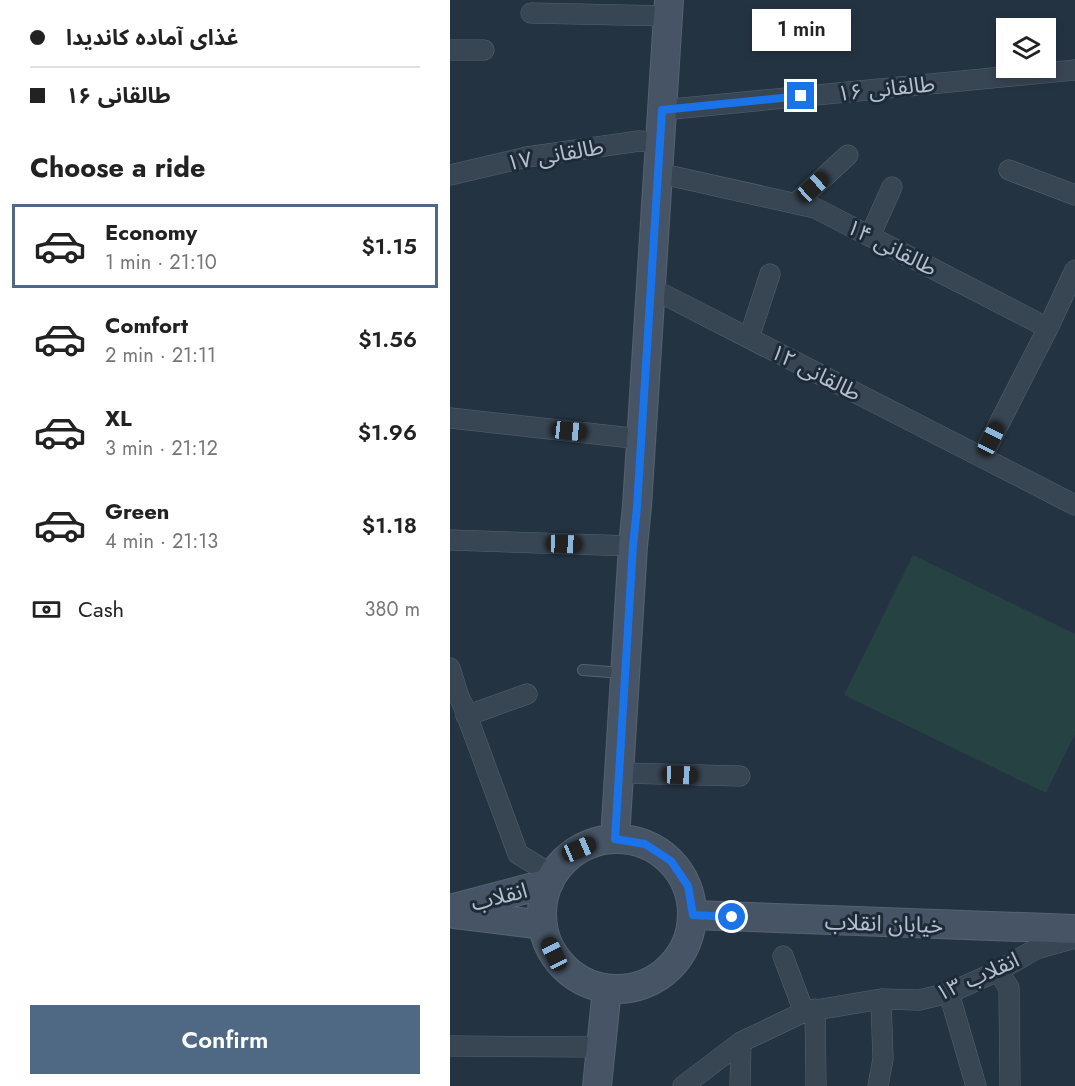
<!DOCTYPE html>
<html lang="en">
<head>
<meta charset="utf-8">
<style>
  body { margin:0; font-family:Jost,"Noto Sans Arabic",sans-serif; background:#f6f6f6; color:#222; height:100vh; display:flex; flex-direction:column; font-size:22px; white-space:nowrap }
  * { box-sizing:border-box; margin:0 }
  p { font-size:20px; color:#767676 }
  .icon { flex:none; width:33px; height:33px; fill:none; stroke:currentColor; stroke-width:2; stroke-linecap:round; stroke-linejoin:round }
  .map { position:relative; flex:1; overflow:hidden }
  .panel { display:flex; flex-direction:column; background:#fff; width:450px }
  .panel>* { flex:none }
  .top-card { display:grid; align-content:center; height:132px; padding:0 30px; background:#fff }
  .buttons { position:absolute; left:546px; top:18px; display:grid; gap:12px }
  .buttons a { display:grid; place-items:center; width:60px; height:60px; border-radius:0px; background:#fff; box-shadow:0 3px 9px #0003; font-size:30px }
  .end { position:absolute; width:27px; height:27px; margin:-14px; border:8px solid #1a73e8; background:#fff; box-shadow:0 0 0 3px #fff }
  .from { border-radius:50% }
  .bubble { position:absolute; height:42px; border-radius:0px; background:#fff; box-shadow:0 3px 9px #0003; font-size:20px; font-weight:600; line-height:42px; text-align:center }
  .car { position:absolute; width:18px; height:36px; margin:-18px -9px; border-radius:8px; box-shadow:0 0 4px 2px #0007; background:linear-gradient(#222 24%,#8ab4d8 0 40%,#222 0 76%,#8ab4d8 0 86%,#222 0) }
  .top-card b { display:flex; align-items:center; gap:21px; height:57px; font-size:22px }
  .top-card b+b { border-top:2px solid #e0e0e0 }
  .top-card i { width:15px; height:15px; background:#222 }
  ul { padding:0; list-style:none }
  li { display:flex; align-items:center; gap:18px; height:84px; margin:0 12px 9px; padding:0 18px; border:3px solid transparent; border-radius:0px }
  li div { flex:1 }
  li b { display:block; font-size:22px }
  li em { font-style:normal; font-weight:600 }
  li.selected { border-color:#4f6985 }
  li>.icon { width:54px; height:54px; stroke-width:1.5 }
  h2 { padding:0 30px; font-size:27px; line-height:72px }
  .pay { display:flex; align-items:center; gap:15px; height:66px; padding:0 30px; font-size:22px }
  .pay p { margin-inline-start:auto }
  .button { display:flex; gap:12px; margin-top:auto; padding:12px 30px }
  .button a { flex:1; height:69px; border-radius:0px; background:#4f6985; color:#fff; font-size:24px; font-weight:600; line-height:69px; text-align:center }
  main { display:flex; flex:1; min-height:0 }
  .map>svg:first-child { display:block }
  .green { fill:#264243 }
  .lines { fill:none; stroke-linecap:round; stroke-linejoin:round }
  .lane-casing { stroke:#56636f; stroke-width:12 }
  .street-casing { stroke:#56636f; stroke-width:21 }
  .secondary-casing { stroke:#56636f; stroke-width:30 }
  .lane { stroke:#384552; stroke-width:10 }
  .street { stroke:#384552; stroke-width:20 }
  .secondary { stroke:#465465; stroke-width:28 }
  .route { stroke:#1a73e8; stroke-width:8 }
  .labels { text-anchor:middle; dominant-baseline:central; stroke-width:6; stroke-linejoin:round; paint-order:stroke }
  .street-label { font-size:22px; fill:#b5c0cc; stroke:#1d2a37 }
</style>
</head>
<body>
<main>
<section class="panel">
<div class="top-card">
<b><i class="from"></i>غذای آماده کاندیدا</b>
<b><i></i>طالقانی ۱۶</b>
</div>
<h2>Choose a ride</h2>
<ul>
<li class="selected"><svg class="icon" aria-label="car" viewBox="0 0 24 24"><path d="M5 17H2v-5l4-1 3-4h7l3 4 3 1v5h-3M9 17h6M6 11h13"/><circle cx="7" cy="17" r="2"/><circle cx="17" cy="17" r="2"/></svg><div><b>Economy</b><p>1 min · 21:10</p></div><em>$1.15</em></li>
<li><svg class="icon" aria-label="car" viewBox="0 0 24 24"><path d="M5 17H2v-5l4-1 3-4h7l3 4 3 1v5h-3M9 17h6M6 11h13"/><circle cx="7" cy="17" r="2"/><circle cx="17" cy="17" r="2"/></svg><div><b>Comfort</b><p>2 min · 21:11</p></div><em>$1.56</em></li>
<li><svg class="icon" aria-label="car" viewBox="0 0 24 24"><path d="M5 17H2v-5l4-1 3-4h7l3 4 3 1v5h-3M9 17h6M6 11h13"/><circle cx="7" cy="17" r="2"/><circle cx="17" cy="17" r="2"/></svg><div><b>XL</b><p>3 min · 21:12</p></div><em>$1.96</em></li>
<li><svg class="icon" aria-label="car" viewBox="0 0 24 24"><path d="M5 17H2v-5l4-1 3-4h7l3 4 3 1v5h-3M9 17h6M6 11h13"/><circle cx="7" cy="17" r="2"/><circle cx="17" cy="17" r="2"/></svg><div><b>Green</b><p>4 min · 21:13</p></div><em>$1.18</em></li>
</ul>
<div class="pay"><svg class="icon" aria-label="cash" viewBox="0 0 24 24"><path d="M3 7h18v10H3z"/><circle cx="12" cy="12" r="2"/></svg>Cash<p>380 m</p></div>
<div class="button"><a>Confirm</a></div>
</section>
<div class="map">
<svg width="625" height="1086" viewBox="0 0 625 1086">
  <rect width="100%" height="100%" fill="#243342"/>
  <path class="green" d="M463,555L625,634V734L596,793L394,695Z"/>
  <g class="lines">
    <defs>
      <path id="lane" d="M133,670L173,673"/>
      <path id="street" d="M81,13L218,16
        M0,50H34
        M212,110L625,70
        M559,170L625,195
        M208,173L365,208L598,328
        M0,175L77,157L189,141L210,143
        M346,203L398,155
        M420,236L442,187
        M201,288L625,505
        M299,338L320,274
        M0,418L191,439
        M532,457L598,328L625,270
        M0,540L183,546
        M0,668L9,697L13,705L68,854L103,875
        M16,716L77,694
        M170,773L290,776
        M333,956L354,1012
        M548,971L559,988L560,1086
        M499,993L526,1086
        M365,1009L366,1086
        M0,1046L151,1047
        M233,1086L291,1042L354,1012L431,999L469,1000L499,993L548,971L586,949L625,938
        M290,1086L291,1042
        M428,1086L433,1059L431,999"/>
      <path id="secondary" d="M165,839L183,546L187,506L219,0
        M92 914a75 75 0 1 1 150 0a75 75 0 1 1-150 0Z
        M0,909L99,883
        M5,914L93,925
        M243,915L625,929
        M147,1086L157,989"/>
    </defs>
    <use href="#lane" class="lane-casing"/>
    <use href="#street" class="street-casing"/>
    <use href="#secondary" class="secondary-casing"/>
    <use href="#lane" class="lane"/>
    <use href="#street" class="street"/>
    <use href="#secondary" class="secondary"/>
  </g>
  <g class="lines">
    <path class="route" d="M282,917L243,915L238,886L221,861L195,844L165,839L183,546L187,507L212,110L351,96"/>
  </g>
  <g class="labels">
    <g class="street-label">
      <text transform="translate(436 88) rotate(-6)">طالقانی ۱۶</text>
      <text transform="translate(105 154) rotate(-10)">طالقانی ۱۷</text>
      <text transform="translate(442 247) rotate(27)">طالقانی ۱۴</text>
      <text transform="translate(366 372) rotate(27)">طالقانی ۱۲</text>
      <text transform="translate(49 896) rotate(-14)">انقلاب</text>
      <text transform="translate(434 923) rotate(2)">خیابان انقلاب</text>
      <text transform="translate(527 976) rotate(-24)">انقلاب ۱۳</text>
    </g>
  </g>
</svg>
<div class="buttons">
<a><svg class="icon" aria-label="layers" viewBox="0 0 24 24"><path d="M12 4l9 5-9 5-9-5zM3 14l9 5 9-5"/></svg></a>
</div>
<i class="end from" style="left:282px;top:917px"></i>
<i class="end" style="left:351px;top:96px"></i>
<div class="bubble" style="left:302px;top:9px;width:99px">1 min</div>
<i class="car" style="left:363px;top:187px;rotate:48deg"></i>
<i class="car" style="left:119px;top:431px;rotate:96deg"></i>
<i class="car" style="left:541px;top:439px;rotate:27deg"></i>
<i class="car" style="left:114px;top:544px;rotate:92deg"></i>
<i class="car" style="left:230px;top:775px;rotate:92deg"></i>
<i class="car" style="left:129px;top:849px;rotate:67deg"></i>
<i class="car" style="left:104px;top:954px;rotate:334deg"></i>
</div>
</main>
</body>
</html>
